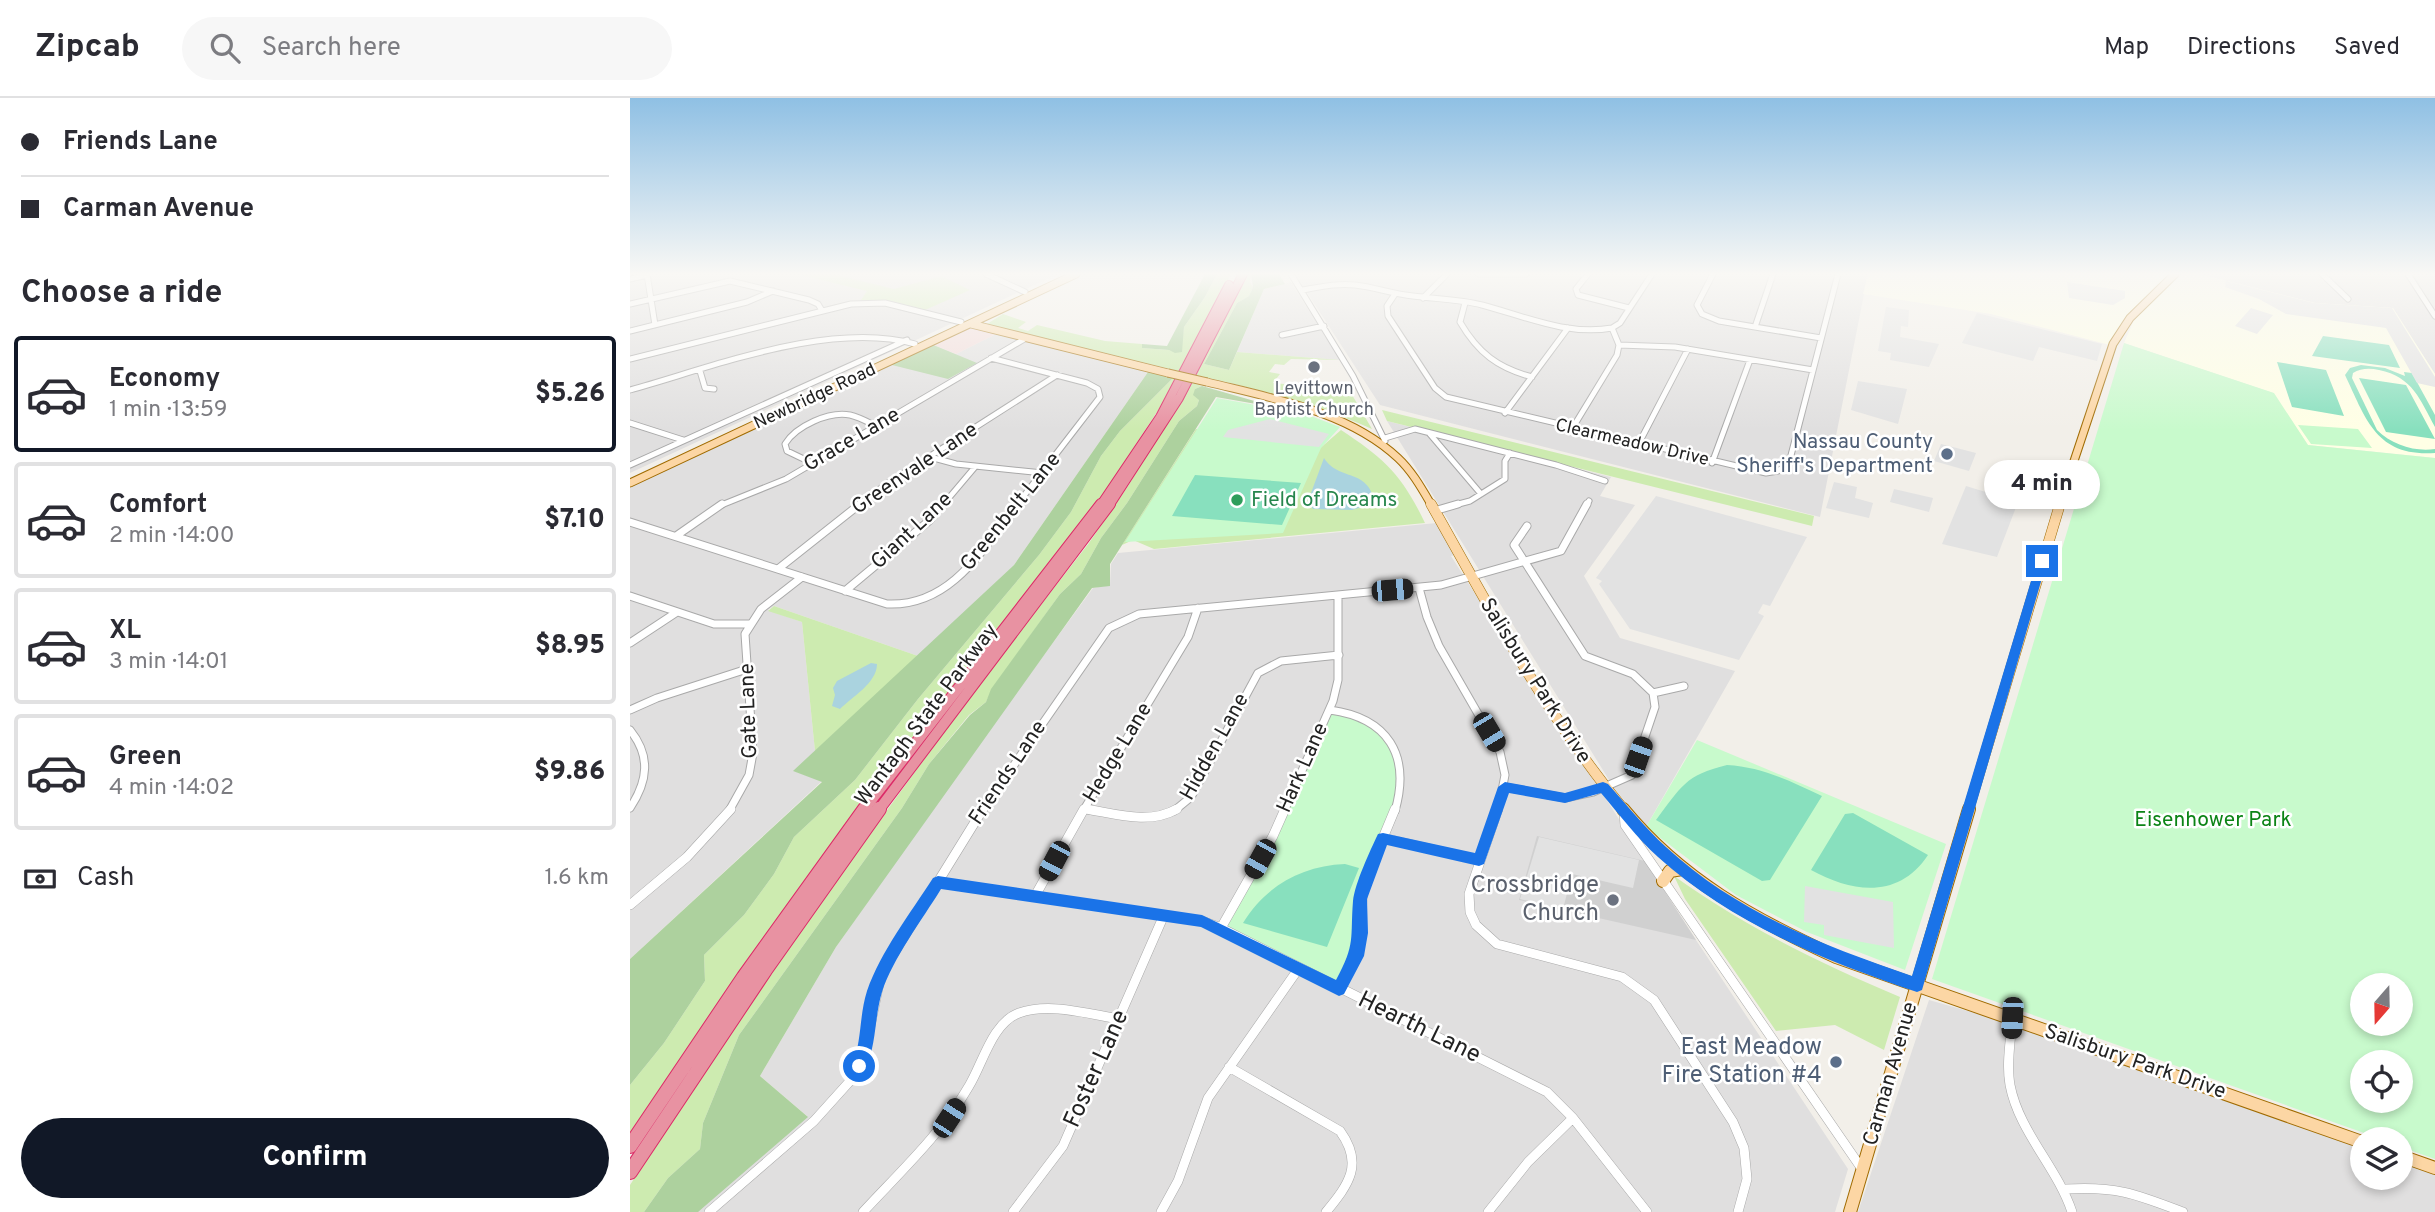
<!DOCTYPE html>
<html lang="en">
<head>
<meta charset="utf-8">
<style>
  body { margin:0; font-family:Overpass,sans-serif; background:#f7f7f7; color:#2b2b33; height:100vh; display:flex; flex-direction:column; font-size:26px; white-space:nowrap }
  * { box-sizing:border-box; margin:0 }
  p { font-size:23px; color:#7c7c81 }
  .icon { flex:none; width:38px; height:38px; fill:none; stroke:currentColor; stroke-width:2; stroke-linecap:round; stroke-linejoin:round }
  .map { position:relative; flex:1; overflow:hidden }
  .drawer { display:flex; flex-direction:column; background:#fff; width:630px }
  .drawer>* { flex:none }
  .banner { display:grid; align-content:center; height:154px; padding:0 21px; background:#fff }
  .needle { width:46px; rotate:200deg }
  .tools { position:absolute; left:1720px; top:875px; display:grid; gap:14px }
  .tools a { display:grid; place-items:center; width:63px; height:63px; border-radius:50%; background:#fff; box-shadow:0 4px 10px #0003; font-size:35px }
  .end { position:absolute; width:32px; height:32px; margin:-16px; border:9px solid #1a73e8; background:#fff; box-shadow:0 0 0 4px #fff }
  .from { border-radius:50% }
  .bubble { position:absolute; height:49px; border-radius:24px; background:#fff; box-shadow:0 4px 10px #0003; font-size:23px; font-weight:800; line-height:49px; text-align:center }
  .car { position:absolute; width:21px; height:42px; margin:-21px -10px; border-radius:9px; box-shadow:0 0 5px 2px #0007; background:linear-gradient(#222 24%,#8ab4d8 0 40%,#222 0 76%,#8ab4d8 0 86%,#222 0) }
  .banner b { display:flex; align-items:center; gap:24px; height:66px; font-size:26px }
  .banner b+b { border-top:2px solid #e1e1e2 }
  .banner i { width:18px; height:18px; background:#2b2b33 }
  ul { padding:0; list-style:none }
  li { display:flex; align-items:center; gap:21px; height:116px; margin:0 14px 10px; padding:0 7px; border:4px solid #e1e1e2; border-radius:7px }
  li div { flex:1 }
  li b { display:block; font-size:26px }
  li em { font-style:normal; font-weight:800 }
  li.on { border-color:#111827 }
  li>.icon { width:63px; height:63px; stroke-width:1.5 }
  h2 { padding:0 21px; font-size:32px; line-height:84px }
  .pay { display:flex; align-items:center; gap:18px; height:77px; padding:0 21px; font-size:26px }
  .pay p { margin-inline-start:auto }
  .cta { display:flex; gap:14px; margin-top:auto; padding:14px 21px }
  .cta a { flex:1; height:80px; border-radius:42px; background:#111827; color:#fff; font-size:28px; font-weight:800; line-height:80px; text-align:center }
  header { display:flex; align-items:center; gap:42px; box-sizing:border-box; height:98px; padding:0 35px; background:#fff; border-bottom:2px solid #e1e1e2 }
  header strong { font-size:33px }
  nav { display:flex; gap:38px; margin-inline-start:auto; font-size:24px }
  .search { width:490px; height:63px; background:#f7f7f7; display:flex; align-items:center; gap:18px; box-sizing:border-box; padding:0 24px; border-radius:38px; color:#7c7c81; font-size:26px }
  main { display:flex; flex:1; min-height:0 }
  .map>svg:first-child { display:block }
  .residential { fill:#e0dfdf }
  .commercial { fill:#f2dad9 }
  .education { fill:#ffffe5 }
  .religious { fill:#d0d0d0 }
  .grass { fill:#cdebb0 }
  .forest { fill:#add19e }
  .park { fill:#c8facc; fill-rule:evenodd }
  .pitch { fill:#88e0be }
  .parking { fill:#e2e2e2 }
  .water { fill:#aad3df }
  .lines { fill:none; stroke-linecap:round; stroke-linejoin:round }
  .minor-far2-casing { stroke:#a9a9a9; stroke-width:7 }
  .minor-far1-casing { stroke:#a9a9a9; stroke-width:9 }
  .minor-casing { stroke:#a9a9a9; stroke-width:10 }
  .major-far2-casing { stroke:#a06b00; stroke-width:9 }
  .major-far1-casing { stroke:#a06b00; stroke-width:11 }
  .major-casing { stroke:#a06b00; stroke-width:14 }
  .highway-far2-casing { stroke:#dc2a67; stroke-width:10 }
  .highway-far1-casing { stroke:#dc2a67; stroke-width:12 }
  .highway-casing { stroke:#dc2a67; stroke-width:16 }
  .minor-far2 { stroke:#fff; stroke-width:5 }
  .minor-far1 { stroke:#fff; stroke-width:7 }
  .minor { stroke:#fff; stroke-width:9 }
  .major-far2 { stroke:#fcd6a4; stroke-width:7 }
  .major-far1 { stroke:#fcd6a4; stroke-width:10 }
  .major { stroke:#fcd6a4; stroke-width:12 }
  .highway-far2 { stroke:#e892a2; stroke-width:8 }
  .highway-far1 { stroke:#e892a2; stroke-width:10 }
  .highway { stroke:#e892a2; stroke-width:14 }
  .major-bridge-casing { stroke:#a06b00; stroke-width:9; stroke-linecap:butt }
  .major-bridge { stroke:#fcd6a4; stroke-width:7 }
  .route { fill:#1a73e8 }
  .worship-dot { fill:#6b7280; stroke:#fff; stroke-width:2.5 }
  .service-dot { fill:#5c6f8a; stroke:#fff; stroke-width:2.5 }
  .leisure-dot { fill:#2e9e5b; stroke:#fff; stroke-width:2.5 }
  .labels { text-anchor:middle; dominant-baseline:central; stroke-width:5; stroke-linejoin:round; paint-order:stroke }
  .far-worship-label { font-size:18px; fill:#5b616d; stroke:#fff }
  .far-street-label { font-size:18px; fill:#222; stroke:#fff }
  .street-label { font-size:21px; fill:#222; stroke:#fff }
  .service-label { font-size:21px; fill:#4e5e75; stroke:#fff; text-anchor:end }
  .leisure-label { font-size:21px; fill:#27864d; stroke:#fff; text-anchor:start }
  .park-label { font-size:21px; fill:#0c8416; stroke:#fff }
  .near-worship-label { font-size:24px; fill:#5b616d; stroke:#fff; text-anchor:end }
  .near-street-label { font-size:24px; fill:#222; stroke:#fff }
  .near-service-label { font-size:24px; fill:#4e5e75; stroke:#fff; text-anchor:end }
</style>
</head>
<body>
<header>
<strong>Zipcab</strong>
<div class="search"><svg class="icon" aria-label="search" viewBox="0 0 24 24"><circle cx="10" cy="10" r="6"/><path d="M15 15l6 6"/></svg>Search here</div>
<nav><a>Map</a><a>Directions</a><a>Saved</a></nav>
</header>
<main>
<section class="drawer">
<div class="banner">
<b><i class="from"></i>Friends Lane</b>
<b><i></i>Carman Avenue</b>
</div>
<h2>Choose a ride</h2>
<ul>
<li class="on"><svg class="icon" aria-label="car" viewBox="0 0 24 24"><path d="M5 17H2v-5l4-1 3-4h7l3 4 3 1v5h-3M9 17h6M6 11h13"/><circle cx="7" cy="17" r="2"/><circle cx="17" cy="17" r="2"/></svg><div><b>Economy</b><p>1 min · 13:59</p></div><em>$5.26</em></li>
<li><svg class="icon" aria-label="car" viewBox="0 0 24 24"><path d="M5 17H2v-5l4-1 3-4h7l3 4 3 1v5h-3M9 17h6M6 11h13"/><circle cx="7" cy="17" r="2"/><circle cx="17" cy="17" r="2"/></svg><div><b>Comfort</b><p>2 min · 14:00</p></div><em>$7.10</em></li>
<li><svg class="icon" aria-label="car" viewBox="0 0 24 24"><path d="M5 17H2v-5l4-1 3-4h7l3 4 3 1v5h-3M9 17h6M6 11h13"/><circle cx="7" cy="17" r="2"/><circle cx="17" cy="17" r="2"/></svg><div><b>XL</b><p>3 min · 14:01</p></div><em>$8.95</em></li>
<li><svg class="icon" aria-label="car" viewBox="0 0 24 24"><path d="M5 17H2v-5l4-1 3-4h7l3 4 3 1v5h-3M9 17h6M6 11h13"/><circle cx="7" cy="17" r="2"/><circle cx="17" cy="17" r="2"/></svg><div><b>Green</b><p>4 min · 14:02</p></div><em>$9.86</em></li>
</ul>
<div class="pay"><svg class="icon" aria-label="cash" viewBox="0 0 24 24"><path d="M3 7h18v10H3z"/><circle cx="12" cy="12" r="2"/></svg>Cash<p>1.6 km</p></div>
<div class="cta"><a>Confirm</a></div>
</section>
<div class="map">
<svg width="1805" height="1114" viewBox="0 0 1805 1114">
  <rect width="100%" height="100%" fill="#f2efe9"/>
  <path class="residential" d="M0,176H428L0,375Z
    M665,176H1238L1190,419L750,307Z
    M1570,176H1805V276L1763,210L1685,205Z
    M661,184L710,262L607,254L634,191Z
    M368,235L518,274L384,467L288,558L144,508L138,512L172,524L185,653L164,673L192,683L0,861V389L301,246L326,256Z
    M757,323L981,379L970,398L1005,407L954,478L990,540L1105,573L1016,729L984,690Z
    M807,425L825,457L821,458L1066,842L1218,1071L1205,1114H66L177,1018L130,978L206,849L332,669L463,490L480,487L481,466L488,455Z
    M1299,902L1366,921L1732,1051V1080H1771V1065L1805,1077V1114H1228Z"/>
  <path class="commercial" d="M340,229L368,235L326,256L301,246Z"/>
  <path class="education" d="M1238,176H1539L1480,247L1361,216L1233,196Z
    M1552,176H1570L1685,205L1763,210L1805,276V360L1678,347L1643,295L1494,245L1504,222Z"/>
  <path class="religious" d="M907,738L1015,763L1066,842L889,802Z"/>
  <path class="grass" d="M167,176H202L264,191L311,178L340,192L295,212L261,203L231,202L237,193Z
    M587,176H601L552,274L357,226L373,216L396,224L388,230L398,233L407,227L475,243L512,246V250L551,253L554,229L575,199Z
    M617,176H621L620,184L623,189L619,198L607,205L574,266L599,272L607,254L710,262L661,261L654,267L645,266L639,274L650,276L643,285L688,289L689,295L718,290L742,331C685,305 627,291 566,277Z
    M543,280L548,282L464,410L0,1039V987L34,945L75,883L74,857L114,817L144,776L164,739L225,682L288,601L409,457L441,414L471,358L490,333Z
    M561,285L572,288L565,291L569,302L567,308L549,323L497,405L471,440L451,476L430,496L362,591L356,604L339,617L299,666L272,710L109,937L73,1025L70,1051L38,1080L14,1114H0V1087L144,867L347,589L459,445L498,388Z
    M752,312L1184,418L1182,428L757,323Z
    M566,331L688,352L711,332C755,361 772,377 795,425L524,451L503,442L492,447Z
    M144,508L288,558L185,653L172,524L138,513Z
    M1044,778C1115,829 1190,865 1270,899L1254,952L1205,927L1146,933L1055,801Z"/>
  <path class="forest" d="M575,176H587L575,199L554,229L552,254L545,255L539,252L512,250V246L537,248Z
    M621,176H649L655,186L634,191L599,272L574,266L607,205L619,198L623,189Z
    M301,246L347,265L318,281L258,266Z
    M518,274L543,280L490,333L471,358L441,414L409,457L288,601L225,682L164,739L144,776L114,817L74,857L75,883L34,945L0,987V861L192,684L163,673L384,467Z
    M572,288L649,310L586,299L480,466V488L462,490L206,849L130,978L178,1019L68,1114H14L38,1080L70,1051L73,1025L109,937L272,710L299,666L340,617L356,604L361,591L430,496L451,476L471,440L497,405L549,323L567,308L569,302L563,297L565,291Z"/>
  <path class="park" d="M1494,245L1644,295L1678,347L1805,360V1061L1771,1049V1041H1751L1302,881ZM1732,887H1771V926H1732ZM1732,964H1771V1003H1732Z
    M587,300L653,312L654,308L710,329L691,350L653,435L495,444Z
    M1668,327L1728,331L1742,350L1681,346Z
    M700,612C758,626 752,626 773,681L733,789L731,835L709,891L591,830L643,738Z
    M1067,642L1316,746L1275,872L1177,834L1106,797L1016,729Z"/>
  <path class="pitch" d="M1693,238L1759,247L1770,270L1682,258Z
    M1647,264L1696,272L1714,318L1662,309Z
    M1731,267L1755,270L1775,278L1774,274L1782,275L1805,317V329C1790,302 1783,279 1749,272C1740,270 1731,270 1723,275L1722,280L1747,332C1762,347 1785,354 1805,351V355C1746,359 1736,321 1715,277L1720,270Z
    M1729,280L1776,287L1805,341L1756,334Z
    M565,377L671,385L652,427L542,418Z
    M1097,667C1132,669 1160,683 1192,698L1140,782L1132,783L1026,722C1051,689 1055,677 1097,667Z
    M1223,715L1298,757C1269,801 1223,795 1181,772L1215,716Z
    M715,766L729,770L697,849L613,825C636,788 671,768 715,766Z"/>
  <path class="parking" d="M1596,183L1684,205L1762,210L1805,279V289L1787,285L1756,230L1656,216L1629,201L1595,189Z
    M1437,184L1495,193V200L1483,207L1439,200Z
    M1256,209L1279,212L1278,229L1271,228L1270,239L1309,246L1299,269L1260,262L1261,255L1248,253Z
    M1621,210L1643,217L1627,236L1605,228Z
    M1347,215L1472,246L1467,263L1409,249L1403,263L1332,245Z
    M1228,283L1277,291L1268,326L1221,312Z
    M640,321L699,336L689,349L593,339L598,332Z
    M1311,346L1346,355L1339,373L1304,363Z
    M1204,384L1227,389L1225,400L1243,405L1239,420L1196,410Z
    M1336,388L1388,404L1367,459L1312,446Z
    M1264,391L1303,400L1299,414L1260,404Z
    M1026,398L1177,439L1140,508L1133,506L1128,515L1134,518L1109,562L1000,531L969,486L972,483L966,480Z
    M909,739L1009,762L1003,790L942,776L933,811L890,801Z
    M1175,788L1263,804L1264,850L1194,837V827L1174,824Z"/>
  <path class="water" d="M694,360C709,384 738,369 745,405L722,412L683,411L678,403Z
    M241,565L247,566C247,585 222,599 210,611L202,608L205,597L203,590L207,583Z"/>
  <g class="lines">
    <defs>
      <path id="minor-far2" d="M17,176L25,227
        M356,176L395,194
        M661,176L723,278L755,343
        M849,176H896
        M958,176L946,191L948,197L999,210
        M1083,176L1067,207L1072,216L1089,223L1191,240
        M1692,176L1718,201
        M1778,176L1805,218
        M0,181L17,177
        M672,192C690,189 707,185 725,187C744,189 763,196 783,198C805,201 830,201 852,207C894,218 937,238 982,230
        M765,196L757,208L758,218L805,290L816,299L1136,375L1148,373L1159,365L1208,176
        M793,200L817,176
        M835,205L830,224C848,255 868,270 902,279
        M0,206L100,183L179,202L188,206L191,211
        M1125,229L1143,176
        M0,233L117,204L143,193
        M652,237L694,228
        M989,247L1045,249L1183,272
        M361,260L457,285L468,291L470,299L386,408
        M0,261L221,206L255,205L331,224
        M70,273L75,290L84,291
        M0,292C83,269 201,222 285,246
        M875,315L938,230
        M0,325L53,342
        M942,331L987,257L989,247L982,230L990,225L1022,176
        M799,335L851,396
        M755,340L785,331L926,367L975,383
        M1008,347L1058,251
        M300,359L326,366L413,375
        M182,365L157,353L155,346C166,328 199,313 220,317C229,319 238,324 246,328
        M1082,365L1120,262
        M0,367L277,242
        M89,408L156,381L396,240
        M228,408L255,387L427,277
        M312,408L345,369
        M821,408L840,403L875,381V363L880,355
        M956,408L959,403"/>
      <path id="minor-far1" d="M804,413L828,406
        M0,424L257,506C321,509 353,451 387,406
        M46,438L92,406
        M148,471L230,406
        M789,490L797,519L809,548L870,654L875,677L868,713
        M215,493L300,422L313,406
        M0,498L84,526H119
        M0,545L47,514
        M1023,595L1054,588
        M0,612L27,600L117,571
        M700,612C758,620 781,657 765,713
        M0,632C21,658 18,683 0,710
        M875,689L935,700L963,694L1002,677L1025,609L1023,595L1003,576L955,558L884,447L897,428
        M454,711L467,713
        M99,713L119,677L123,655L115,536L131,511L172,479
        M352,713L479,530L509,516L811,487L931,453L957,406
        M453,713L558,539L568,510
        M544,713L561,699L628,575L651,563L709,557
        M654,713L703,603L708,582V497"/>
      <path id="minor" d="M456,711C486,716 519,727 547,711
        M868,711L839,796L840,814L846,827L867,846L992,879L1024,902L1103,1024L1114,1050L1117,1081L1108,1114
        M994,715L995,727L1232,1071
        M753,740L849,762
        M308,784L572,823L591,830L917,994L943,1020L1017,1114
        M405,798L454,711
        M0,807L57,759L101,711
        M591,830L643,738L655,711
        M709,891L723,865L730,844L733,788L765,711
        M1382,921C1381,942 1376,965 1380,987C1389,1034 1427,1069 1442,1114
        M599,969L710,1033C734,1066 719,1086 696,1114
        M1436,1091C1487,1088 1506,1096 1553,1114
        M79,1114L184,1023L220,983L235,953L251,876L353,711
        M233,1114C270,1074 312,1035 339,988C353,965 362,925 389,915C420,904 458,916 489,921
        M383,1114L433,1048L534,817
        M531,1114L548,1083L578,1000L669,870
        M858,1114L898,1064L943,1020"/>
      <path id="major-far2" d="M341,226L538,275
        M577,284C641,300 718,313 768,360C782,373 792,391 802,408
        M0,385L446,176
        M1429,408L1483,246L1500,220L1545,176"/>
      <path id="major-far1" d="M801,406C861,512 917,619 995,713
        M1338,713L1430,406"/>
      <path id="major" d="M993,711C1052,783 1124,821 1206,859L1732,1044
        M1033,783L1040,773L1052,771
        M1771,1058L1805,1070
        M1220,1114L1339,711"/>
      <path id="highway-far2" d="M470,408L530,319L599,187
        M479,408L549,300L613,176"/>
      <path id="highway-far1" d="M233,713L471,406
        M248,713L480,406"/>
      <path id="highway" d="M0,1048L114,879L235,711
        M0,1074L135,872L249,711"/>
    </defs>
    <use href="#minor-far2" class="minor-far2-casing"/>
    <use href="#minor-far1" class="minor-far1-casing"/>
    <use href="#minor" class="minor-casing"/>
    <use href="#major-far2" class="major-far2-casing"/>
    <use href="#major-far1" class="major-far1-casing"/>
    <use href="#major" class="major-casing"/>
    <use href="#highway-far2" class="highway-far2-casing"/>
    <use href="#highway-far1" class="highway-far1-casing"/>
    <use href="#highway" class="highway-casing"/>
    <use href="#minor-far2" class="minor-far2"/>
    <use href="#minor-far1" class="minor-far1"/>
    <use href="#minor" class="minor"/>
    <use href="#major-far2" class="major-far2"/>
    <use href="#major-far1" class="major-far1"/>
    <use href="#major" class="major"/>
    <use href="#highway-far2" class="highway-far2"/>
    <use href="#highway-far1" class="highway-far1"/>
    <use href="#highway" class="highway"/>
    <defs>
      <path id="major-bridge" d="M538,275L577,284"/>
    </defs>
    <use href="#major-bridge" class="major-bridge-casing"/>
    <use href="#major-bridge" class="major-bridge"/>
  </g>
  <linearGradient id="sky" x2="0" y2="1"><stop stop-color="#8fc0e4"/><stop offset="0.53" stop-color="#f9f8f5"/><stop offset="1" stop-color="#f9f8f5" stop-opacity="0"/></linearGradient>
  <rect width="1805" height="332" fill="url(#sky)"/>
  <path class="route" d="M1412,460L1417,463L1292,892L1287,894C1193,862 1103,826 1028,759C1007,740 989,716 971,695L935,705L879,695L854,766L849,768L757,747L737,801L738,835L734,858L714,896L709,898L571,829L311,791C292,822 263,860 252,894C244,921 247,945 235,973L229,976L224,973L222,968C232,944 229,918 237,893C251,853 280,816 303,780L308,778L572,817L706,882C726,845 720,841 723,803C725,785 740,753 748,736L753,735L845,755L868,689L875,684L935,695L973,684L978,686C997,707 1015,730 1036,749C1106,814 1194,848 1282,878L1407,463Z"/>
  <g class="worship-dot">
    <circle cx="684" cy="269" r="7"/>
    <circle cx="983" cy="802" r="7"/>
  </g>
  <g class="service-dot">
    <circle cx="1317" cy="356" r="7"/>
    <circle cx="1206" cy="964" r="7"/>
  </g>
  <circle class="leisure-dot" cx="607" cy="402" r="7"/>
  <g class="labels">
    <g class="far-worship-label">
      <text x="684" y="291">Levittown<tspan x="684" dy="21">Baptist Church</tspan></text>
    </g>
    <g class="far-street-label">
      <text transform="translate(185 299) rotate(-25)">Newbridge Road</text>
      <text transform="translate(1002 345) rotate(13)">Clearmeadow Drive</text>
    </g>
    <g class="street-label">
      <text transform="translate(222 342) rotate(-30)">Grace Lane</text>
      <text transform="translate(285 371) rotate(-34)">Greenvale Lane</text>
      <text transform="translate(381 414) rotate(-51)">Greenbelt Lane</text>
      <text transform="translate(282 433) rotate(-43)">Giant Lane</text>
      <text transform="translate(905 583) rotate(58)">Salisbury Park Drive</text>
      <text transform="translate(119 613) rotate(-92)">Gate Lane</text>
      <text transform="translate(297 617) rotate(-53)">Wantagh State Parkway</text>
      <text transform="translate(585 649) rotate(-61)">Hidden Lane</text>
      <text transform="translate(488 655) rotate(-59)">Hedge Lane</text>
      <text transform="translate(673 670) rotate(-66)">Hark Lane</text>
      <text transform="translate(378 675) rotate(-56)">Friends Lane</text>
      <text transform="translate(1505 964) rotate(19)">Salisbury Park Drive</text>
      <text transform="translate(1261 976) rotate(-74)">Carman Avenue</text>
    </g>
    <g class="service-label">
      <text x="1303" y="344">Nassau County<tspan x="1303" dy="24">Sheriff's Department</tspan></text>
    </g>
    <g class="leisure-label">
      <text x="621" y="402">Field of Dreams</text>
    </g>
    <g class="park-label">
      <text x="1583" y="722">Eisenhower Park</text>
    </g>
    <g class="near-worship-label">
      <text x="969" y="788">Crossbridge<tspan x="969" dy="28">Church</tspan></text>
    </g>
    <g class="near-street-label">
      <text transform="translate(789 930) rotate(26)">Hearth Lane</text>
      <text transform="translate(467 971) rotate(-66)">Foster Lane</text>
    </g>
    <g class="near-service-label">
      <text x="1192" y="950">East Meadow<tspan x="1192" dy="28">Fire Station #4</tspan></text>
    </g>
  </g>
</svg>
<div class="tools">
<a><svg class="needle" viewBox="-14 -14 28 28"><path d="M0-13l5 13h-10z" fill="#e53935"/><path d="M0 13l5-13h-10z" fill="#7c7c81"/></svg></a>
<a><svg class="icon" aria-label="locate" viewBox="0 0 24 24"><circle cx="12" cy="12" r="6"/><path d="M12 2v4M12 18v4M2 12h4M18 12h4"/></svg></a>
<a><svg class="icon" aria-label="layers" viewBox="0 0 24 24"><path d="M12 4l9 5-9 5-9-5zM3 14l9 5 9-5"/></svg></a>
</div>
<i class="end from" style="left:229px;top:968px"></i>
<i class="end" style="left:1412px;top:463px"></i>
<div class="bubble" style="left:1354px;top:362px;width:116px">4 min</div>
<i class="car" style="left:762px;top:492px;rotate:85deg"></i>
<i class="car" style="left:859px;top:634px;rotate:149deg"></i>
<i class="car" style="left:1008px;top:659px;rotate:19deg"></i>
<i class="car" style="left:630px;top:761px;rotate:209deg"></i>
<i class="car" style="left:424px;top:763px;rotate:208deg"></i>
<i class="car" style="left:1382px;top:920px;rotate:183deg"></i>
<i class="car" style="left:319px;top:1020px;rotate:33deg"></i>
</div>
</main>
</body>
</html>
